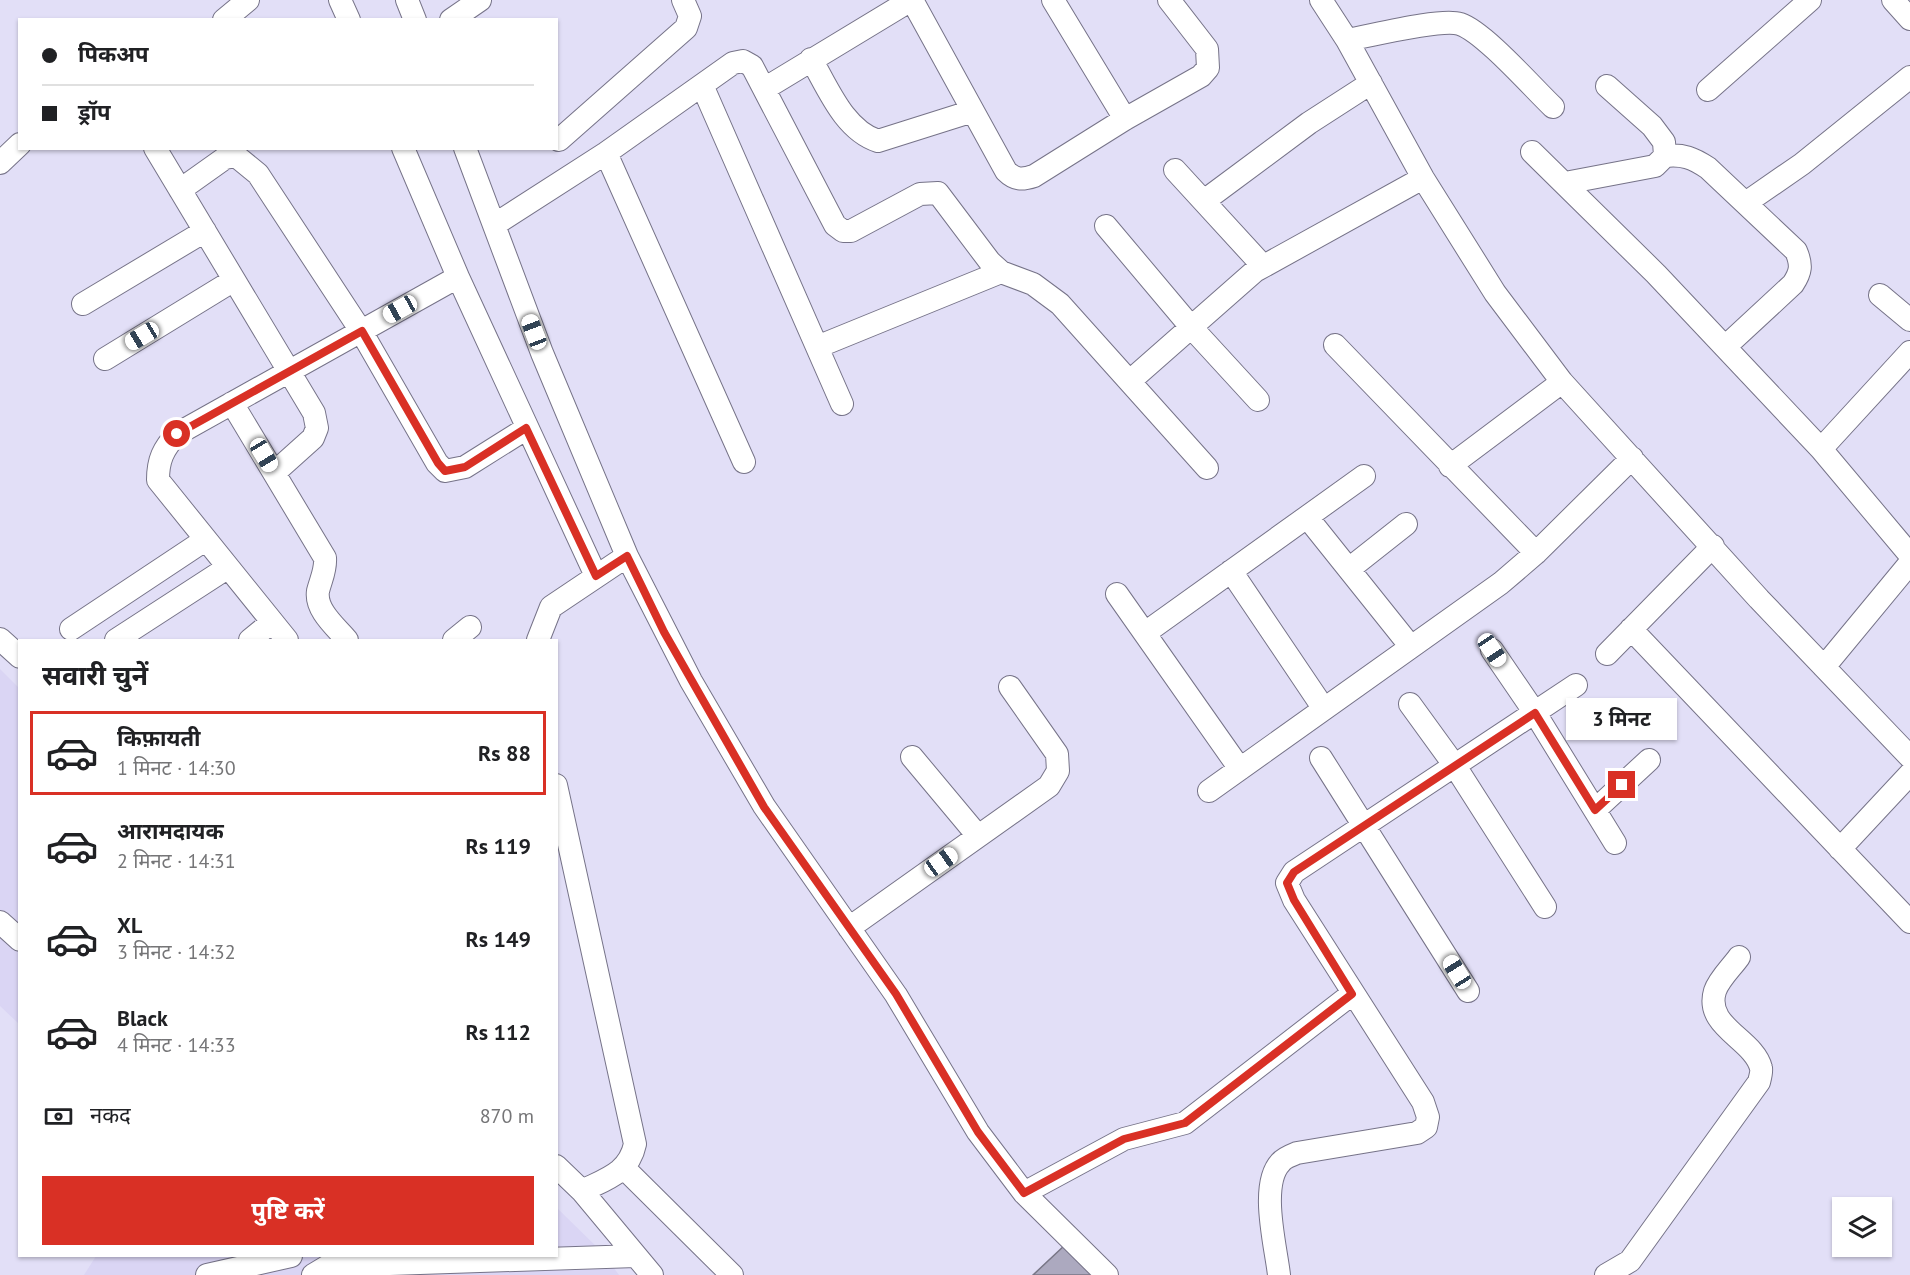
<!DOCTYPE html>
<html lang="hi">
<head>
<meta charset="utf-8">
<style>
  body { margin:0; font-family:"PT Sans","Noto Sans Devanagari",sans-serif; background:#f2f2f2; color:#202124; height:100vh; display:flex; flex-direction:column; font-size:22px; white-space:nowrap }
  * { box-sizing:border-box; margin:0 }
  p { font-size:20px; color:#757577 }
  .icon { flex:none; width:33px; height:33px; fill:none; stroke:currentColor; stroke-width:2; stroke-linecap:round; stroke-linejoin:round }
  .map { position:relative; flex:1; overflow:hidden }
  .side { position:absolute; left:18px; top:639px; width:540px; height:618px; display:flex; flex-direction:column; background:#fff; border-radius:0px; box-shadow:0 2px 4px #0004 }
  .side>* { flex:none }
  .banner { position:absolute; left:18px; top:18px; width:540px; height:132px; border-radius:0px; box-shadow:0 2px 4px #0004; display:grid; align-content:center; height:132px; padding:0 24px; background:#fff }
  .controls { position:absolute; left:1832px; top:1197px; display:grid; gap:12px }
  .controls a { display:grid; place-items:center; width:60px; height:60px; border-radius:0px; background:#fff; box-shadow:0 2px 4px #0004; font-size:30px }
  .end { position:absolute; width:27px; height:27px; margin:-14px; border:8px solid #d93025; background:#fff; box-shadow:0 0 0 3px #fff }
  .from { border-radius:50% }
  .bubble { position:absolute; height:42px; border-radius:0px; background:#fff; box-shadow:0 2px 4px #0004; font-size:20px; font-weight:700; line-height:42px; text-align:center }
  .car { position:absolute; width:18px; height:36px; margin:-18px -9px; border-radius:8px; box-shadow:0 0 4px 2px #0007; background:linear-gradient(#fff 24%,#345 0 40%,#fff 0 76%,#345 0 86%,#fff 0) }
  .banner b { display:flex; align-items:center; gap:21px; height:57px; font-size:22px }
  .banner b+b { border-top:2px solid #e0e0e0 }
  .banner i { width:15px; height:15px; background:#202124 }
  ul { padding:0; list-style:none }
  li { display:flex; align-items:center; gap:18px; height:84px; margin:0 12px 9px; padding:0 12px; border:3px solid transparent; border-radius:0px }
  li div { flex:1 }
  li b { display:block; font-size:22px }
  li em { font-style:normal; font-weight:700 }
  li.on { border-color:#d93025 }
  li>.icon { width:54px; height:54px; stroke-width:1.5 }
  h2 { padding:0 24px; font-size:27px; line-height:72px }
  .pay { display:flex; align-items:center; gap:15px; height:66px; padding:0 24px; font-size:22px }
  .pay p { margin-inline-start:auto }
  .primary-button { display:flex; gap:12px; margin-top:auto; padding:12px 24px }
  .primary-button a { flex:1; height:69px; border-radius:0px; background:#d93025; color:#fff; font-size:24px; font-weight:700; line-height:69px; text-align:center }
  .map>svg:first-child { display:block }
  .built { fill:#dad5f4 }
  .building { fill:#aca9bf; stroke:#787686; stroke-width:1.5 }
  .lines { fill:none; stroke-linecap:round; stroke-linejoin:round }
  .minor-casing { stroke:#767388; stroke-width:24 }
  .minor { stroke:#fff; stroke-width:22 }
  .route { stroke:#d93025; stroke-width:8 }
</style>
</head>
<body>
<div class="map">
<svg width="1910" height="1275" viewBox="0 0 1910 1275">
  <rect width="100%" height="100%" fill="#e2dff7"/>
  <path class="built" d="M0,669L19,688V1024L0,1006Z
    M557,1208L603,1253L619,1275H84L96,1256H556Z"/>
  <path class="building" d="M1066,1244L1094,1275H1033Z"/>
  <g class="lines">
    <defs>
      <path id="minor" d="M340,0L349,20
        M407,0L415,20
        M912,0L1006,171C1015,180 1022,180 1034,176L1125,119L1201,76L1208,68L1207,49L1169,0
        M1053,0L1125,119
        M1321,0L1347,40L1423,178L1495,293L1562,382L1759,599L1910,757
        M1893,0L1910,19
        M224,20L248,0
        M451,20L480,0
        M1347,40C1371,36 1440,18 1460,24C1484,32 1532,87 1553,107
        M811,59C828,88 844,130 878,141L973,111
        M702,85L842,404
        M764,89L911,0
        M1708,90L1810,0
        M559,140L686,28L690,16L683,0
        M155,148L314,413L317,428L313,438L274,473
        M403,148L458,277L596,576
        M465,148L542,353L627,556L691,681L764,806L896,995L978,1132L1024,1193L1107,1275
        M1532,152L1656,274L1821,449
        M606,153L744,462
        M1665,156C1683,154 1693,158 1708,168L1796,251C1802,265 1801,272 1793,284L1725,347
        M0,163L20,144
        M1175,170L1263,266
        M1565,183L1655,166L1665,156L1664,142L1652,126L1607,86
        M180,190L225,158L236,156L258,174L361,331L437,463L445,471L465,467L527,428
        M1204,201L1309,123L1371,83
        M1747,202L1802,164L1910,77
        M494,225L606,153L733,63L743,61L752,66L835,225L843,231H851L920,194L938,193L990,262L1001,272L1033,284L1060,304L1207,468
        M1106,226L1191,327L1258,400
        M1880,295L1910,320
        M83,304L205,231
        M1335,345L1536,553
        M817,347L1001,272
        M1910,352L1821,449L1910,555
        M105,359L234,280
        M1130,381L1255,271L1423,178
        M232,403L325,558C326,570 321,579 318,591C315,610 336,627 347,640
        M1450,466L1562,382
        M1307,517L1411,647
        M1349,569L1406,524
        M1231,571L1324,709
        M1117,594L1240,769
        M71,629L205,540
        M1631,629L1910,922
        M1145,633L1364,476
        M0,639L20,657
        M116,640L227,568
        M250,640L272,622
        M287,640L158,480C158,460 163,449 177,434L458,277
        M454,640L470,627
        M538,640L551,607L627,556
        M1492,650L1535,713L1615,843
        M1607,654L1713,546
        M1824,667L1910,563
        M1410,704L1455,766L1545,907
        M912,757L978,836
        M1321,758L1468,991
        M556,785L635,1144C629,1173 606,1179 582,1191
        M1209,791L1501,583L1536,553L1632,458
        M1595,810L1649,760
        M1840,849L1910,774
        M0,922L20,940
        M849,928L1049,786L1058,771L1057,754L1010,687
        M556,1166L582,1191L652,1275
        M624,1168L732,1275
        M1024,1193L1124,1139L1185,1123L1352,994
        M207,1275L291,1256
        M313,1275L328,1266L636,1256
        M1279,1275C1276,1247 1259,1184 1281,1162C1284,1158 1292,1155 1297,1153L1417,1133L1426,1127L1428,1117L1423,1102L1294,900L1287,883L1294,872L1576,685
        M1606,1275L1630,1261L1759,1082C1760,1078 1762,1071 1761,1068C1754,1039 1704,1027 1715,991C1719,979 1732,967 1739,957"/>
    </defs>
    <use href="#minor" class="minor-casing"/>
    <use href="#minor" class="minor"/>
  </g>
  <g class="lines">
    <path class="route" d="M177,434L362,331L438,463L445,471L465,467L526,428L596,576L627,556L664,632L764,807L896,994L978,1132L1024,1193L1124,1139L1185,1123L1352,994L1294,900L1287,883L1294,872L1535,713L1595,810L1622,785"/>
  </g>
</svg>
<div class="controls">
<a><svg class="icon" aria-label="layers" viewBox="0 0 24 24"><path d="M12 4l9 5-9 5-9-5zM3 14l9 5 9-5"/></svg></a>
</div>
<i class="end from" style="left:177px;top:434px"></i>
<i class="end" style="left:1622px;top:785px"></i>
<div class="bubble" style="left:1566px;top:698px;width:111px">3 मिनट</div>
<i class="car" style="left:400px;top:309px;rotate:241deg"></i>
<i class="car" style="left:534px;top:332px;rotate:339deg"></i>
<i class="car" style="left:142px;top:336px;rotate:239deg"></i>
<i class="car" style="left:264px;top:455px;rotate:149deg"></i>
<i class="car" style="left:1492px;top:650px;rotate:146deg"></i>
<i class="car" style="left:941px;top:862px;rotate:55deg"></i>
<i class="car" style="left:1457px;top:972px;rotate:328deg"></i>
<div class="banner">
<b><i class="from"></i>पिकअप</b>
<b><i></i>ड्रॉप</b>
</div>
<section class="side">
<h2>सवारी चुनें</h2>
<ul>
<li class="on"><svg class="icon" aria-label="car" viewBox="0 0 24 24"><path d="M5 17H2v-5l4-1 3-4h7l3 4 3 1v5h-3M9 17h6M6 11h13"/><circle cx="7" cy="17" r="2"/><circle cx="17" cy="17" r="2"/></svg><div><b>किफ़ायती</b><p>1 मिनट · 14:30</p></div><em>Rs 88</em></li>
<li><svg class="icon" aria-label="car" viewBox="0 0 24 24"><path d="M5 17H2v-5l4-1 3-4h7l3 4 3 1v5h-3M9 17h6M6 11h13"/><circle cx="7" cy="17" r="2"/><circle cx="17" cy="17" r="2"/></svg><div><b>आरामदायक</b><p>2 मिनट · 14:31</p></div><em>Rs 119</em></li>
<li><svg class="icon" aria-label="car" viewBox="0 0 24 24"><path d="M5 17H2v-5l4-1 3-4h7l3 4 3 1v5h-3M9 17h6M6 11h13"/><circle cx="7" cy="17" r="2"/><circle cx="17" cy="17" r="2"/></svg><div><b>XL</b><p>3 मिनट · 14:32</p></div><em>Rs 149</em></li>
<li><svg class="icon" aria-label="car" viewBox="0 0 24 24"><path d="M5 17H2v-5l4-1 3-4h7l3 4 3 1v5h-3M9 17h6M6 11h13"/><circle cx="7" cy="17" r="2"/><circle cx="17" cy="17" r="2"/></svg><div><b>Black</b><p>4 मिनट · 14:33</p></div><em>Rs 112</em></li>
</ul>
<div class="pay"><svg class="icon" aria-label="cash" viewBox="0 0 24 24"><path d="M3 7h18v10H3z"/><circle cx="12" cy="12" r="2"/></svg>नकद<p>870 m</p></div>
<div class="primary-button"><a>पुष्टि करें</a></div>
</section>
</div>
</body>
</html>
